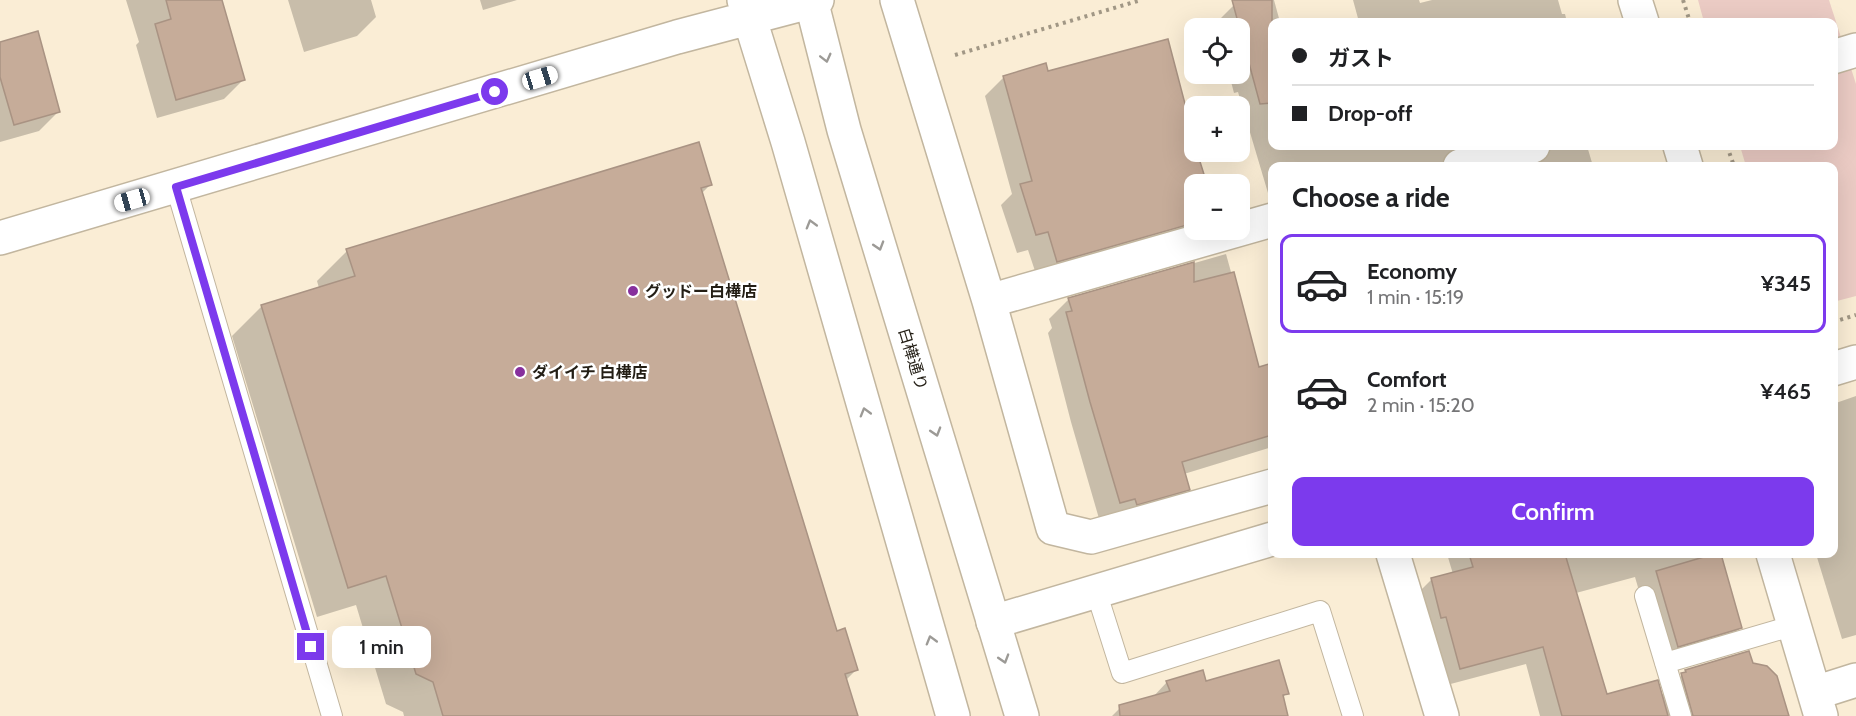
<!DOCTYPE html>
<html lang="en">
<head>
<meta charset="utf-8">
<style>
  body { margin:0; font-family:Cabin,"Noto Sans JP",sans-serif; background:#f2f2f2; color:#202124; height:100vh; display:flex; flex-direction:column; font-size:22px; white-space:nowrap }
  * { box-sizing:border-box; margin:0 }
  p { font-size:20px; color:#757577 }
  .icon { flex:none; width:33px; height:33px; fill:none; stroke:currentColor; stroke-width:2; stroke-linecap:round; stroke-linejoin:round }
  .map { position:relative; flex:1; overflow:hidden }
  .drawer { position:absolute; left:1268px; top:162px; width:570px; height:396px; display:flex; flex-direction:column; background:#fff; border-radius:12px; box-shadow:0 6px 24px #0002 }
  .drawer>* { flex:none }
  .guide { position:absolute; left:1268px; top:18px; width:570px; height:132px; border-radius:12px; box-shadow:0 6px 24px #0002; display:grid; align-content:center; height:132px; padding:0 24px; background:#fff }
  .tools { position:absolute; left:1184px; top:18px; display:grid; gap:12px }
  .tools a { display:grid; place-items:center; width:66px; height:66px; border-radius:12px; background:#fff; box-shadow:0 6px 24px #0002; font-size:30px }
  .end { position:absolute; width:27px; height:27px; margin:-14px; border:8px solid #7c3aed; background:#fff; box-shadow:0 0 0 3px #fff }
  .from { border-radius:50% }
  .bubble { position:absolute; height:42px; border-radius:12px; background:#fff; box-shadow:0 6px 24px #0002; font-size:20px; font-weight:600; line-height:42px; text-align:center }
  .car { position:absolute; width:18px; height:36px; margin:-18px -9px; border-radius:8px; box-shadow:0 0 4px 2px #0007; background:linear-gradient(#fff 24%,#345 0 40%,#fff 0 76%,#345 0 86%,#fff 0) }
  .guide b { display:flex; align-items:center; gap:21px; height:57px; font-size:22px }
  .guide b+b { border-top:2px solid #e0e0e0 }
  .guide i { width:15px; height:15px; background:#202124 }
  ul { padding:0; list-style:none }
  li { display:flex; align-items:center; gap:18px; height:99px; margin:0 12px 9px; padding:0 12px; border:3px solid transparent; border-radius:12px }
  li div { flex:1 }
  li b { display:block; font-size:22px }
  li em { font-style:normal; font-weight:600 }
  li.on { border-color:#7c3aed }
  li>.icon { width:54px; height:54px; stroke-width:1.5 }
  h2 { padding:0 24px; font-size:27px; line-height:72px }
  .primary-button { display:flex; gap:12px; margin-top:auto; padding:12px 24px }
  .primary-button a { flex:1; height:69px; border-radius:12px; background:#7c3aed; color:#fff; font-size:24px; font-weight:600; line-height:69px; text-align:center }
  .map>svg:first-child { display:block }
  .green { fill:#ebcbc4 }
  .shadow { fill:#0003 }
  .building { fill:#c6ac99; stroke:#a99383; stroke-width:1.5 }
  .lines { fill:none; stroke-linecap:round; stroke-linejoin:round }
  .service-casing { stroke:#c2b69f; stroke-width:22 }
  .minor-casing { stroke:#c2b69f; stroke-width:36 }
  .tertiary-casing { stroke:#c2b69f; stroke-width:36 }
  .path { stroke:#a19785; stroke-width:4; stroke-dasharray:3 4.5; stroke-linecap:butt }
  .service { stroke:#fff; stroke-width:20 }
  .minor { stroke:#fff; stroke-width:33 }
  .tertiary { stroke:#fff; stroke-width:33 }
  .oneway { stroke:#9c9a96 }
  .route { stroke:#7c3aed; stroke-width:8 }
  .poi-dot { fill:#87309d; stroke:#fff; stroke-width:2 }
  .labels { text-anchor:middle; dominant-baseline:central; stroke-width:5; stroke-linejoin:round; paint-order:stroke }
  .poi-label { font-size:16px; font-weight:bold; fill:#231e15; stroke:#fff; text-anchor:start }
  .street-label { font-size:16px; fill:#231e15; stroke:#fff }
</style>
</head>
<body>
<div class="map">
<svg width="1856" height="716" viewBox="0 0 1856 716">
  <rect width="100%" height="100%" fill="#faedd5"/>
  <path class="green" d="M1698,0H1829L1856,84V296L1833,302V166H1746L1740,146H1833V22H1704Z"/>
  <path class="shadow" d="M126,0H220L243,80L224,99L157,118L136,45L139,42Z
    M288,0H371L376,17L357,36L304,52Z
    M480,0H517L483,10Z
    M1254,0H1274L1280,22H1272V146H1514L1441,165V166H1272V192L1268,193L1238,92L1234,93L1229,74H1239V28H1217L1215,24L1234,5Z
    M1353,0H1419L1420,3L1432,0H1558L1562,14H1565L1567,22H1359Z
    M0,43L59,111L39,131L0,142Z
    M1047,73L1186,120L1194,152L1205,184H1194V230L1038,280L1028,250L1017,253L1001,205L1012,194L985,96L1004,77Z
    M1524,146H1587L1593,166L1598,164V166H1533V161Z
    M710,185L701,194L836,633L856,670L845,681L856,716H404L403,712L386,704L356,605L317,617L232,336L262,306L319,288L317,281L347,251Z
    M1226,254L1258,369L1272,365V447L1184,474L1188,489L1169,508L1100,522L1071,422L1048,333L1052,328L1049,319L1069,299Z
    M1856,396V635L1842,639L1816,554H1833V404Z
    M1447,554H1719L1741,627L1723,645L1660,664L1635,577L1576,593L1606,696L1622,716H1540L1526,664L1443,686L1414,597L1432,579L1453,574Z
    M1686,671L1787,716H1660L1656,701Z
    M1167,682L1205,683L1287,693L1282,698L1287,716H1112L1121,707L1152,698Z"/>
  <path class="building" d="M166,0H222L245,80L176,100L155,24L171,19Z
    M1232,0H1272V103L1260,104Z
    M38,31L60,112L14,125L0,77V42Z
    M1168,39L1189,119H1187L1194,142V152H1197L1207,184H1194V223L1057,262L1048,232L1036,235L1020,184L1032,181L1003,76L1046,63L1048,71Z
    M699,142L712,185L701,188L837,631L845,628L858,670L845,674L858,716H443L433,682L416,674L386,576L348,588L261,305L355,276L346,249Z
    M1194,262V282L1234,272L1259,367L1272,363V435L1182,462L1190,490L1137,505L1135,499L1120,503L1090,402L1066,312L1072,311L1068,298Z
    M1469,554H1565L1607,694L1658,680L1668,716H1562L1543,647L1460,669L1446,617L1441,618L1431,578L1473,567Z
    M1714,554H1721L1742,628L1678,647L1656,571Z
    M1749,651L1753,663L1767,666L1777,676L1789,716H1693L1681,673L1686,672L1685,670Z
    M1279,660L1289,694L1283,695L1288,716H1120L1119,705L1170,691L1166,681L1203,670L1206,681Z"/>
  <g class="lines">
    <defs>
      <path id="service" d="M176,187L332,716
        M1096,591L1122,673L1320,611L1353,716
        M1645,596L1681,716
        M1665,663L1795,625"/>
      <path id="minor" d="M897,0L989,301L1053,528L1091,537L1272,486
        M1635,0L1642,22
        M1833,57L1856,50
        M1680,146L1686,166
        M1460,166L1533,146
        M989,301L1272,220
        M1833,369L1856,362
        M1393,554L1442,716
        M1773,554L1821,716
        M993,622L1272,539
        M1815,693L1856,680"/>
      <path id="tertiary" d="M744,0L788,142L953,716
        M811,0L844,130L1022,716
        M0,238L677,37L817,0"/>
    </defs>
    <use href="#service" class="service-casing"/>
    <use href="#minor" class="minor-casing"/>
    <use href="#tertiary" class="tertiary-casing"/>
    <path class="path" d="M1683,0L1690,22
      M955,55L1141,0
      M1727,146L1734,166
      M1833,322L1856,315"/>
    <use href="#service" class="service"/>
    <use href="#minor" class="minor"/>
    <use href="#tertiary" class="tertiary"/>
  </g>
  <defs><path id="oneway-chevron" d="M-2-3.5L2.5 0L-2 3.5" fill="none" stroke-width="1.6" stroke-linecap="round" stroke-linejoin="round" transform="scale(1.5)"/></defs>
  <g class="oneway">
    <use href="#oneway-chevron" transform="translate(826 58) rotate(76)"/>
    <use href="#oneway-chevron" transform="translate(811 224) rotate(-106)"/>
    <use href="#oneway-chevron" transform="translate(879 246) rotate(73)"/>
    <use href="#oneway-chevron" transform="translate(865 412) rotate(-106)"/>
    <use href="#oneway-chevron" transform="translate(936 432) rotate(73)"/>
    <use href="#oneway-chevron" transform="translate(931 640) rotate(-106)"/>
    <use href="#oneway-chevron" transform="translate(1004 659) rotate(73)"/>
  </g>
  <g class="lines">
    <path class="route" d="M311,647L176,187L495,92"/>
  </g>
  <g class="poi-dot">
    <circle cx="633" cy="291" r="6"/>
    <circle cx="520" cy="372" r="6"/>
  </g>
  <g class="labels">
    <g class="poi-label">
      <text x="645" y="291">グッドー白樺店</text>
      <text x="532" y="372">ダイイチ 白樺店</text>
    </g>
    <g class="street-label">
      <text transform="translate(913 359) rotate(73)">白樺通り</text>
    </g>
  </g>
</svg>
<div class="tools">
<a><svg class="icon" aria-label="locate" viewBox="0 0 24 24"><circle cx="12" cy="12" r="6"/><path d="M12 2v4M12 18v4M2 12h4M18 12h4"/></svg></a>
<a>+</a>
<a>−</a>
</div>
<i class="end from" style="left:495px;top:92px"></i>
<i class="end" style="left:311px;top:647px"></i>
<div class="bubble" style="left:332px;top:626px;width:99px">1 min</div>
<i class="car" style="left:540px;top:78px;rotate:73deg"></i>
<i class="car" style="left:132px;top:200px;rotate:254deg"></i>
<div class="guide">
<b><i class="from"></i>ガスト</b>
<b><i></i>Drop-off</b>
</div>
<section class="drawer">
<h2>Choose a ride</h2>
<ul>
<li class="on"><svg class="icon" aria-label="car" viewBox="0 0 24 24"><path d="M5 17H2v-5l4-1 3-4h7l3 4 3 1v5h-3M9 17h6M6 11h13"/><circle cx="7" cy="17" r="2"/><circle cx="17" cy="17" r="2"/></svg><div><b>Economy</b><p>1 min · 15:19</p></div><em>¥345</em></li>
<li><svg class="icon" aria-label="car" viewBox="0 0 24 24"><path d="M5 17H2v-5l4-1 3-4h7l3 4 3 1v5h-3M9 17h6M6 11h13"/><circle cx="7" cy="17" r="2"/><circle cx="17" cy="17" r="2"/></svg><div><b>Comfort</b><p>2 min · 15:20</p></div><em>¥465</em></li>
</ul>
<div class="primary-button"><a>Confirm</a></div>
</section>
</div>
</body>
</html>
